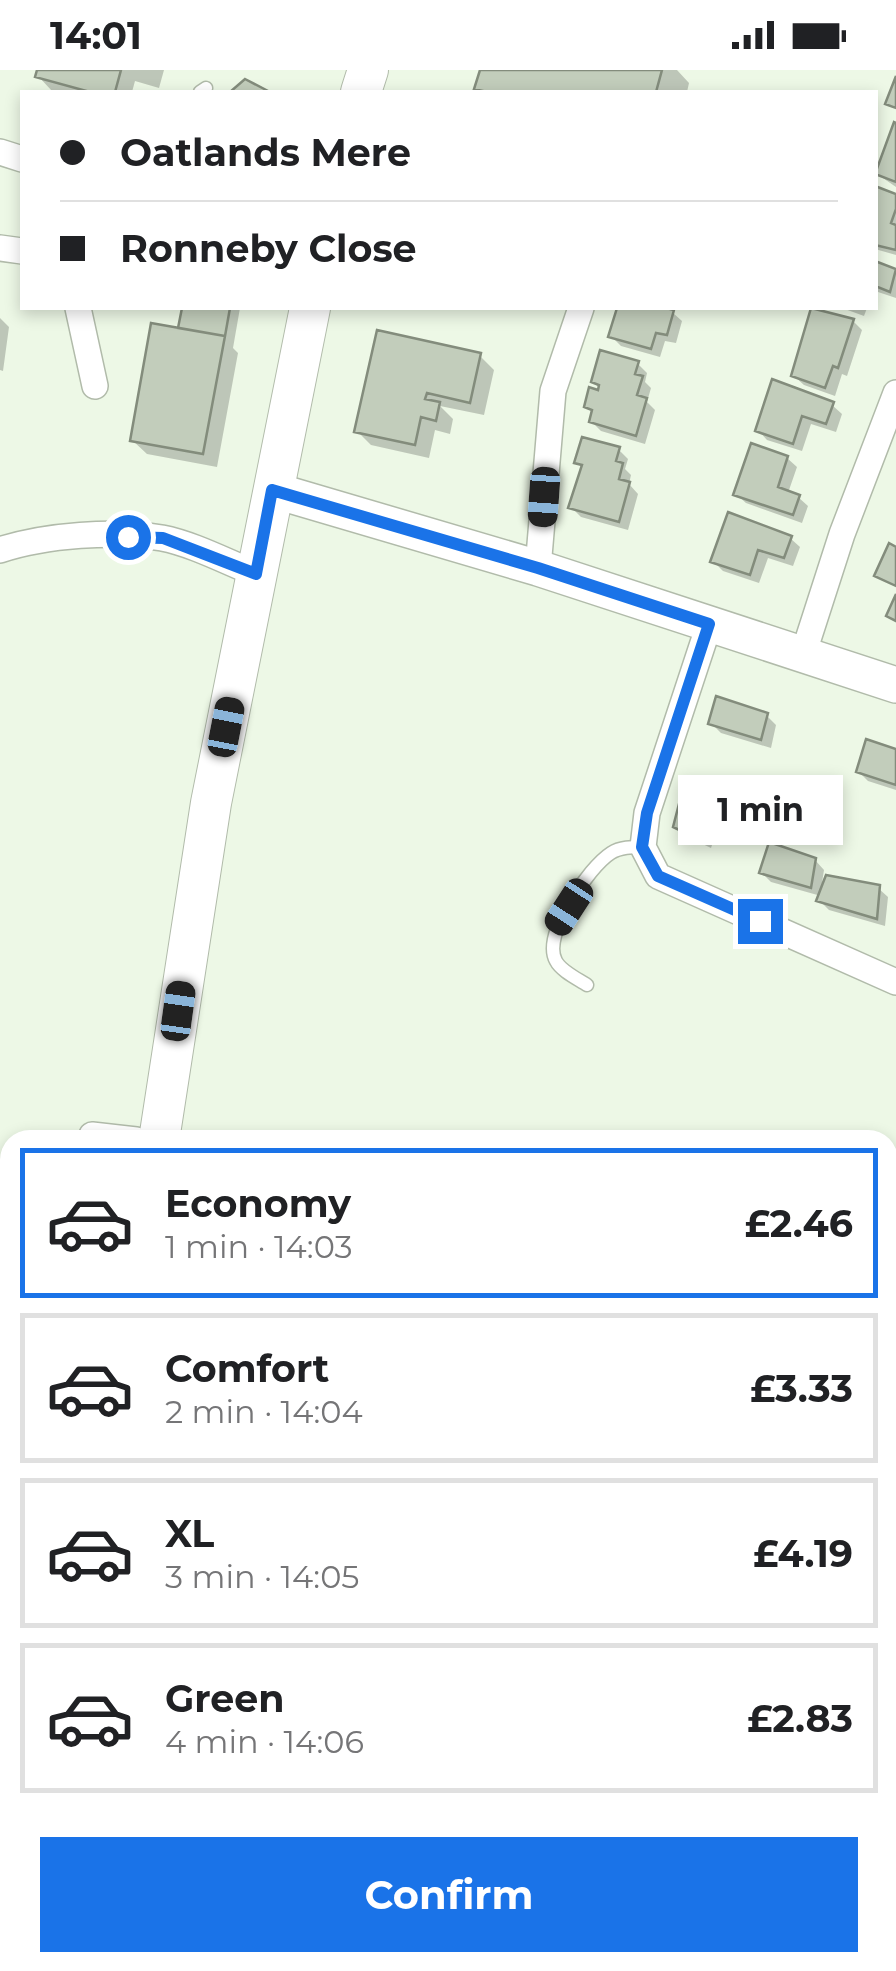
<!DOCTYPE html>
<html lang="en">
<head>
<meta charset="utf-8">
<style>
  body { margin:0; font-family:Montserrat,sans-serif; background:#f6f6f6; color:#202124; height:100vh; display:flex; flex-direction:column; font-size:38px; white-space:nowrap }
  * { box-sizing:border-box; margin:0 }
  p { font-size:32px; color:#757577 }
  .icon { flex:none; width:55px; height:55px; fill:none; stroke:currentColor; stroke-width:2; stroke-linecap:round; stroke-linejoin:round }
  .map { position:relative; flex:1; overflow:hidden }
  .side { position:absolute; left:0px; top:1060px; width:898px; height:842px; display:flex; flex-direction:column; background:#fff; border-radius:30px 30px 0 0; box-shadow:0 5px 15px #0003 }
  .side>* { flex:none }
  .banner { position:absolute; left:20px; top:20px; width:858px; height:220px; border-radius:0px; box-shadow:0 5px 15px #0003; display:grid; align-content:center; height:220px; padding:0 40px; background:#fff }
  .end { position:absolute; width:45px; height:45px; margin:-22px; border:12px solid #1a73e8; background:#fff; box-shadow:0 0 0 5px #fff }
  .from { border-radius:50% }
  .bubble { position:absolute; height:70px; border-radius:0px; background:#fff; box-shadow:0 5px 15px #0003; font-size:32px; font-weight:700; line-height:70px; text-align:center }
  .car { position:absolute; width:30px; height:60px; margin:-30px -15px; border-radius:12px; box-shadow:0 0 8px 2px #0007; background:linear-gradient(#222 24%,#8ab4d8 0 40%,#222 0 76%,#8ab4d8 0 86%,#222 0) }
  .banner b { display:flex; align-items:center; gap:35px; height:95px; font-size:38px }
  .banner b+b { border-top:2px solid #e0e0e0 }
  .banner i { width:25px; height:25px; background:#202124 }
  ul { padding:18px 0 0; list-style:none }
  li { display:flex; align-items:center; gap:30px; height:150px; margin:0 20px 15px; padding:0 20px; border:5px solid #e0e0e0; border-radius:0px }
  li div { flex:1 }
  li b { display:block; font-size:38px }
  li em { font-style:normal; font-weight:700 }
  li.on { border-color:#1a73e8 }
  li>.icon { width:90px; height:90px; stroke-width:1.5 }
  .action { display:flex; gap:20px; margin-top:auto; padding:20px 40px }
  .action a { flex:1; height:115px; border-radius:0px; background:#1a73e8; color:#fff; font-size:40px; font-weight:700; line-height:115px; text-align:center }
  .status { display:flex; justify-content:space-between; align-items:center; height:70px; padding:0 50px; background:#fff; direction:ltr }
  .status svg { height:28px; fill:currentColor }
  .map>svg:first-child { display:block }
  .shadow { fill:#0003 }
  .building { fill:#c2cdbb; stroke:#838c7c; stroke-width:2.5 }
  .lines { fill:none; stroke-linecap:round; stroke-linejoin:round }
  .lane-casing { stroke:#b1bbaa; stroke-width:15 }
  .street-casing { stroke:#b1bbaa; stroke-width:28 }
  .secondary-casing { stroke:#b1bbaa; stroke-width:38 }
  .primary-casing { stroke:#b1bbaa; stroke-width:42 }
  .lane { stroke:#fff; stroke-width:12 }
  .street { stroke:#fff; stroke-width:25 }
  .secondary { stroke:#fff; stroke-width:35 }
  .primary { stroke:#fff; stroke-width:40 }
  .route { stroke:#1a73e8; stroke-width:12 }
</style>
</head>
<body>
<div class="status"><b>14:01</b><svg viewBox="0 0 49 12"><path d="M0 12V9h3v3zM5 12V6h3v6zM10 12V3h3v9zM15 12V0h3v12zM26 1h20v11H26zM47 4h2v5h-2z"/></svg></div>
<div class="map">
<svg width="896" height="1901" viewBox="0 0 896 1901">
  <rect width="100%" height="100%" fill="#edf8e6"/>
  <path class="shadow" d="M39,0H164L159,18L135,11L132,22H59L52,21L38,6Z
    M482,0H677L689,13L687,22H482L477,18Z
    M896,56V117L877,104Z
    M875,119L896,127V185L875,179Z
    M875,192L896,201V228L875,221Z
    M184,238H240L233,278L238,283L217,397L147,384L132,370L181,257Z
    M628,238H674L672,242L682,251L676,273L665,271L660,287L621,276L611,266Z
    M813,238L853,251L862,260L847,306L842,304L835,326L804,315L794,306Z
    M842,238H867L864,246Z
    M0,248L9,257L3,301L0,300Z
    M479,285L494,300L484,345L440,336L453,349L450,364L435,360L429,388L371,375L357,361Z
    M638,294L647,303L645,312L651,318L647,332L655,340L645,374L601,361L592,352L594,344L587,337L606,324L593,312Z
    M832,335L842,344L836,362L811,354L802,381L767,370L758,360Z
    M618,379L628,389L625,399L631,405L629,414L638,424L628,460L581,447L571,437L584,399L577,393Z
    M787,388L797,397L788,423L798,427L808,436L802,453L746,433L736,424Z
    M790,468L800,477L793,496L768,488L759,513L723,501L713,491Z
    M766,645L776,655L771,678L721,663L711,653Z
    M896,682V720L868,711L859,702Z
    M718,721L727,730L711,778L686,766L676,756Z
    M815,790L824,800L821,819L878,818L888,827L885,856L829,840L819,830L821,826L771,812L762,803Z"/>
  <path class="building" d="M37,0H121L115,22H90L35,7Z
    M480,0H662L656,22H487L474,19Z
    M896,6V38L885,34Z
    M245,9L270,22H230Z
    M894,52L896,53V112L875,104Z
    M875,116L896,124V139L891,153L896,155V180L875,175Z
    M875,191L896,199L890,222L875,216Z
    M182,238H230L225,266L178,258Z
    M617,238H666L674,240L667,265L656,263L651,279L608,267Z
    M811,238L854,249L838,298L833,296L825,318L791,306Z
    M151,253L225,266L203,384L130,371Z
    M377,260L481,283L470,333L427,323L425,329L440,332L436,351L421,347L415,375L354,362Z
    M600,280L639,291L635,304L643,306L637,325L647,328L636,366L589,352L592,340L584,337L589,317L598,320L599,315L591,312Z
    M772,309L834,332L826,354L802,346L793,374L755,361Z
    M582,367L620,377L616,391L623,393L619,409L630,412L619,452L568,438L582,395L574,393Z
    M751,373L788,386L778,417L800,425L793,445L733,425Z
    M728,442L792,466L784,488L758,480L750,505L710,492Z
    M889,473L896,477V516L874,506Z
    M896,524V551L886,546Z
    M716,626L768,643L761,670L708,654Z
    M866,669L896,679V715L856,702Z
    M686,707L719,719L702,771L673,757Z
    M769,772L816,788L811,818L759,803Z
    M826,805L880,815L877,849L816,831Z"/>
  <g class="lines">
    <defs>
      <path id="lane" d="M200,22L206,18
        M587,915C578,909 561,901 556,891C541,865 589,797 611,783C620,777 632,777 643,777
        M0,1262L10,1263"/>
      <path id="street" d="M0,82L22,89
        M0,178L22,181
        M78,238L95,316
        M0,480C45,465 115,460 162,468C193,474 227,492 257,504
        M538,498L553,321L581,238
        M709,555L647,743L643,777L658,806L896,912
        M803,585L842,464L896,323
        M91,1070L92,1065L136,1070
        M888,1524L896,1527
        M0,1627L10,1511
        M0,1800L10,1801
        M252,1901L256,1892"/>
      <path id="secondary" d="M273,420L538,498L896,615"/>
      <path id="primary" d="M361,22L368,0
        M159,1070L211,733L310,238
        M49,1901L50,1892"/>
    </defs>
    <use href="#lane" class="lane-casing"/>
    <use href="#street" class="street-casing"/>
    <use href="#secondary" class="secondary-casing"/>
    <use href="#primary" class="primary-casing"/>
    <use href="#lane" class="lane"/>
    <use href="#street" class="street"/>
    <use href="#secondary" class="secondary"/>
    <use href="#primary" class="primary"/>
  </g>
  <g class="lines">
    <path class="route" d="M128,467L163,468L256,504L272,420L538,498L709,554L647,743L642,777L658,806L760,851"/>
  </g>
</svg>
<i class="end from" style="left:128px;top:467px"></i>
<i class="end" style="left:760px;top:851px"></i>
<div class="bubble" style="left:678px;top:705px;width:165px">1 min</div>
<i class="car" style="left:544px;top:427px;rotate:184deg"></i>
<i class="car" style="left:226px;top:657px;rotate:11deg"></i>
<i class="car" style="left:569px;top:837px;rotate:213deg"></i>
<i class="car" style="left:178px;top:941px;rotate:8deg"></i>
<div class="banner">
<b><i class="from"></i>Oatlands Mere</b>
<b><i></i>Ronneby Close</b>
</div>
<section class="side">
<ul>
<li class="on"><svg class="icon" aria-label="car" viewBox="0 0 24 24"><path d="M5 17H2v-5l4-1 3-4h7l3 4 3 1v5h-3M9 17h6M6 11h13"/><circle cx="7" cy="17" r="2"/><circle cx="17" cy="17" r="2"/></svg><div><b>Economy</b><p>1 min · 14:03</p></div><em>£2.46</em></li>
<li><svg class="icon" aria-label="car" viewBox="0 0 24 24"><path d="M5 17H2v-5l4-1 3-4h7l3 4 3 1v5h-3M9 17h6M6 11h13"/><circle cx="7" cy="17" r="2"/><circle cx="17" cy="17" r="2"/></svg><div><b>Comfort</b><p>2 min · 14:04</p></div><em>£3.33</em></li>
<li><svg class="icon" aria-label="car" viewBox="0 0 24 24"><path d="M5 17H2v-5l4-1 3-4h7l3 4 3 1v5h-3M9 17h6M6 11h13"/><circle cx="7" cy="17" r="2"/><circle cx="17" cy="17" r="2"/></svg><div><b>XL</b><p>3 min · 14:05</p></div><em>£4.19</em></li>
<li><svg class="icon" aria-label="car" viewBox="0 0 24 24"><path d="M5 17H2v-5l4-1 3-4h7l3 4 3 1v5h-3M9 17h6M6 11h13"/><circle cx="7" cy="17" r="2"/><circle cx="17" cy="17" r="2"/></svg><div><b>Green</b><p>4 min · 14:06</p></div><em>£2.83</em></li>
</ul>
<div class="action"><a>Confirm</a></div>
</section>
</div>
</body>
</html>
